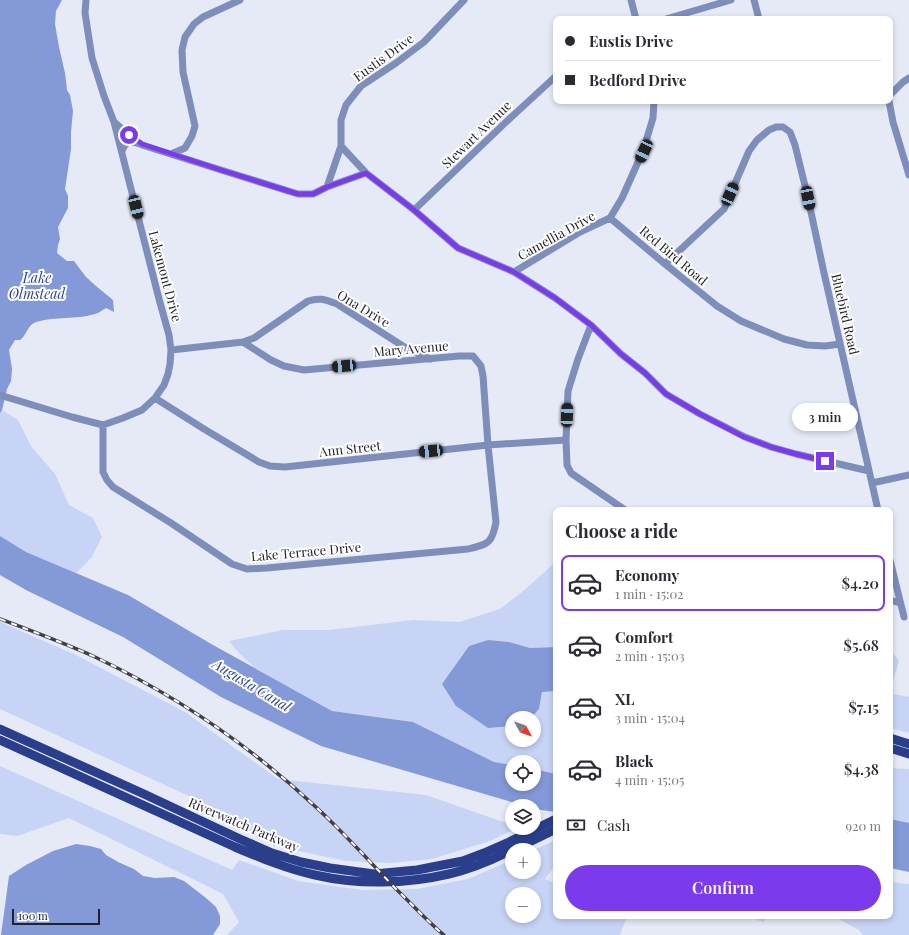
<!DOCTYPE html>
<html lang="en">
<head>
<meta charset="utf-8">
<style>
  body { margin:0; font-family:"Playfair Display",serif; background:#f2f2f3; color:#2b2b33; height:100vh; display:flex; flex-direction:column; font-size:15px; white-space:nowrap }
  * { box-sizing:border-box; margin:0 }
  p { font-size:13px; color:#7c7c81 }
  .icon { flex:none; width:22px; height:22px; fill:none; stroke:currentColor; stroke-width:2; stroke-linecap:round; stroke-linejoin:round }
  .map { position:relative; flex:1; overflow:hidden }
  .details { position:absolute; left:553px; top:507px; width:340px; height:412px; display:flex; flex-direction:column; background:#fff; border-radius:8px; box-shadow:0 2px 6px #0003 }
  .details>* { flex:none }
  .guide { position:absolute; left:553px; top:16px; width:340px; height:88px; border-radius:8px; box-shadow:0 2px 6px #0003; display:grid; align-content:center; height:88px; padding:0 12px; background:#fff }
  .needle { width:26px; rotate:130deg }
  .controls { position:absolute; left:505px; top:711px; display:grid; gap:8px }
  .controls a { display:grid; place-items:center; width:36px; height:36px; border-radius:50%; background:#fff; box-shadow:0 2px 6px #0003; font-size:20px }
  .scale { position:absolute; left:12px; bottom:10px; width:88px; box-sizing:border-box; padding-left:4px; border:2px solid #222328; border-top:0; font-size:11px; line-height:14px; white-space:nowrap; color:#222328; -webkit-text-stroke:3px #fff; paint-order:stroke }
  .end { position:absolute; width:18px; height:18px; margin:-9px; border:5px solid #7c3aed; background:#fff; box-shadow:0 0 0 2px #fff }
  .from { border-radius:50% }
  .bubble { position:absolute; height:28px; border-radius:14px; background:#fff; box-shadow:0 2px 6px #0003; font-size:13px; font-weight:600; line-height:28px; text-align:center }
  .car { position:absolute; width:12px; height:24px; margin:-12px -6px; border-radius:5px; box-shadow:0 0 3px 1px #0007; background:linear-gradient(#222 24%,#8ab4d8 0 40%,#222 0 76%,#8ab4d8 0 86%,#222 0) }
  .guide b { display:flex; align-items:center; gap:14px; height:38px; font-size:15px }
  .guide b+b { border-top:1px solid #e1e1e2 }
  .guide i { width:10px; height:10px; background:#2b2b33 }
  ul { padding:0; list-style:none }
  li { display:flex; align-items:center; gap:12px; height:56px; margin:0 8px 6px; padding:0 4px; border:2px solid transparent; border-radius:8px }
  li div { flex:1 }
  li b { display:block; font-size:15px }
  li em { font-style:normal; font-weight:600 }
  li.current { border-color:#7c3aed }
  li>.icon { width:36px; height:36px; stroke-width:1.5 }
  h2 { padding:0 12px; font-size:18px; line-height:48px }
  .pay { display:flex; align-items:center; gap:10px; height:44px; padding:0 12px; font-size:15px }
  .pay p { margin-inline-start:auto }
  .action { display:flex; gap:8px; margin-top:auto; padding:8px 12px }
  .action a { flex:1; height:46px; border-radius:24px; background:#7c3aed; color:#fff; font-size:16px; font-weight:600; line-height:46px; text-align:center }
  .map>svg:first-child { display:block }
  .green { fill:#c7d4f6; fill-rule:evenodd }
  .water { fill:#8399d8 }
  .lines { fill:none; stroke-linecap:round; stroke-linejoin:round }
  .minor { stroke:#7e8ebb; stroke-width:7 }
  .major { stroke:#2a3e8c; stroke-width:9 }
  .rail-casing { stroke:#3e4046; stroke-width:3.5 }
  .rail { stroke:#fff; stroke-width:2; stroke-dasharray:6; stroke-linecap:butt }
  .route { stroke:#7c3aed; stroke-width:5 }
  .labels { text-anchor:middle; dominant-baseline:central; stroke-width:4; stroke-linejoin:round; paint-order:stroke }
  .street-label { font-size:13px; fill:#222328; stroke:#fff }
  .water-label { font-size:14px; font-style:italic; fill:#2f438e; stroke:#fff }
</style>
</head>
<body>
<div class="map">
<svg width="909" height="935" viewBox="0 0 909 935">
  <rect width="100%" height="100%" fill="#e5eaf6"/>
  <path class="green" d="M2,410L18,420L31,446L55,474L69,505L93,518L102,537L92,557L76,573L26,552L0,536V412Z
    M556,561V647L530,648L509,642L488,640L469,646L442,684L488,728L512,726V740H534V718H531L539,709L542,692L556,691V774L534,769V762H512V765L494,762L413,722L332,711L255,668L237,651L229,641L283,630H329L413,620L459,622L500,609L522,592L549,568Z
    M0,622L76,655L185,712L278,779L426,795L512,825V828H517L490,841L432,859L391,863L346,861L284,848L207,815L204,803L0,709Z
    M890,654H894L899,661L893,681L894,694L909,697V733L890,728Z
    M0,766L232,870L239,860L298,881L362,890L417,889L468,879L512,860V872H534V850L556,840V864L545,879L556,884V916H627L620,935H227L239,922L223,894L69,818L17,836L0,834ZM512,894H534V916H512Z
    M890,768L909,769V823L890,819Z
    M890,882L909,884V935H863L859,930L833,916H890Z
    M745,916H769L763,922Z"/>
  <path class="water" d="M0,0H62L56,11L55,24L59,47L65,73L67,90L70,95L73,111L71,132V149L65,189L68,196V208L58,227L60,239L58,245L57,253L67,261H74L86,277L96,286L113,300L114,312L106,308C102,310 99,313 95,314C76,320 55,316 36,322C27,325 27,335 20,340H15L9,350L12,369L11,381L7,389L2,410L0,413Z
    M0,536L26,552L128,595L213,645L332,711L413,722L494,762L512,765V784H534V769L556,774V812L534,809V806H525L321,746L221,697L123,637L26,590L0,575Z
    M488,640L509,642L530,648L556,647V691L542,692L539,709L531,718H512V726L488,728L456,706L442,684L469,646Z
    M890,819L909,823V872L890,868Z
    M76,844L90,846L101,849L106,855L118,862L134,869L143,876L155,878L174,877L184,881L206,898L216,907L220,916V924L213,935H1L9,876L26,865L53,851Z"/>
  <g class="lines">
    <path class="minor" d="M631,0L636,19
      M754,0L759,19
      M666,19L731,0
      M890,95L903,82L909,78
      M889,101L893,122L909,175
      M114,122L129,135L142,145L221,170L298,194H313L327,187L366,173
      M341,146L366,173L414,210L458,248L514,272L555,298L591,325L621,354L645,373L666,394L700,414L745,437L771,447L796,454L869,471
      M122,151C126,140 130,141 140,144
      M171,154L185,148L192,136L195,126L183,72L182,50L185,37L194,24L203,17L240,0
      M327,187L341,146V120L346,105L361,86L396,63L424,42L464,0
      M414,210L506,122L556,76
      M610,218L665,264L717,306L741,321L784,339L807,345L825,346L840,344
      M610,218L622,198L643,151L653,118L654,101
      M665,264L724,209L749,151L757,140L769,130L776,127H783L790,132L795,145L808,198L824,273L878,510
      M514,272L580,232L610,218
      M591,325L578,359L568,391L566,440L567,465L571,473L625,510
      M243,342L254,338L308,301C320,297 326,300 337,304L406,348L430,359
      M0,395L72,417L103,425L123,418L142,410L155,398L164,385L168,374L170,364L171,350L169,335L159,299L114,122L104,96L92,58L85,13L86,0
      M155,398L204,429L259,462L270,466L285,467L488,445L566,440
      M103,425V472L107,480L113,487L171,523L232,564L247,569L267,568L468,549C488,544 492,544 496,522L488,445L483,376L481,366L473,356H459L304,370L284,366L271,360L243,342L171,350
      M872,483L909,475
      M890,560L904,617
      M890,600L900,603"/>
    <path class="major" d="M0,729L144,794L240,839L272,853L301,862L330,868L374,874L417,870L463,861L484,853L509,842L556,819
      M890,738L909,744
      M0,740L235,847C261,858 287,869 315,875C358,885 406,884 449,874C471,869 492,860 512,850
      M890,748L909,754
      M513,850L556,829"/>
    <defs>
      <path id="rail" d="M0,619C32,631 64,643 95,657C177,696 252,747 318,809C345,834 370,862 396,889C412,904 427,921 444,935"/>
    </defs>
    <use href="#rail" class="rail-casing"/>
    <use href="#rail" class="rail"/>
  </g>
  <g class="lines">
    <path class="route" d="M129,135L142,144L221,170L298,194H313L327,187L366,173L414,210L458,248L514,272L555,298L591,325L621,354L645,373L666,394L700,414L744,437L771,447L796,454L825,461"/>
  </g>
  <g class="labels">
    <g class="street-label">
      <text transform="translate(383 57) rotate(-36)">Eustis Drive</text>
      <text transform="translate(476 134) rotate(-44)">Stewart Avenue</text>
      <text transform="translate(556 235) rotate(-29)">Camellia Drive</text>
      <text transform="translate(674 255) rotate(40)">Red Bird Road</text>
      <text transform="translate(166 276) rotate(75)">Lakemont Drive</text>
      <text transform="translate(364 308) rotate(31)">Ona Drive</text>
      <text transform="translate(846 314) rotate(77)">Bluebird Road</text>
      <text transform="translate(411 348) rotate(-5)">Mary Avenue</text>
      <text transform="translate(350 448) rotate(-6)">Ann Street</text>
      <text transform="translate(306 551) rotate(-5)">Lake Terrace Drive</text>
      <text transform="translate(244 824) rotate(23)">Riverwatch Parkway</text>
    </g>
    <g class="water-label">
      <text x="37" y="277">Lake<tspan x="37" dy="16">Olmstead</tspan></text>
      <text transform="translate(252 685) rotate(31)">Augusta Canal</text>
    </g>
  </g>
</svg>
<div class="controls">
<a><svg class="needle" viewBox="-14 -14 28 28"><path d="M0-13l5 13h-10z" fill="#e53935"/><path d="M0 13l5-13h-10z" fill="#7c7c81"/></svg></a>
<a><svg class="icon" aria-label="locate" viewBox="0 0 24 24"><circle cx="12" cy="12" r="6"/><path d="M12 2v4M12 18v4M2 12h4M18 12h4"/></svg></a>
<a><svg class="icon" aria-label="layers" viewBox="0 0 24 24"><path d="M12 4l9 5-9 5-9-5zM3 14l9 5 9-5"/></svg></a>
<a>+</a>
<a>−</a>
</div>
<div class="scale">100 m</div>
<i class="end from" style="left:129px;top:135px"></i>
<i class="end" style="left:825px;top:461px"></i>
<div class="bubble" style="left:792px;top:403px;width:66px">3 min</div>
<i class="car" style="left:644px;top:151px;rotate:205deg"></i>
<i class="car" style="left:730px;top:194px;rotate:24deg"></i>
<i class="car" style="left:808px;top:198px;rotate:169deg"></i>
<i class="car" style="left:136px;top:207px;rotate:166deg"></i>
<i class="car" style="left:344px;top:366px;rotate:265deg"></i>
<i class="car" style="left:567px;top:415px;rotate:2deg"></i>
<i class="car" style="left:431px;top:451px;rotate:264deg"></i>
<div class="guide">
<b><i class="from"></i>Eustis Drive</b>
<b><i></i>Bedford Drive</b>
</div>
<section class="details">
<h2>Choose a ride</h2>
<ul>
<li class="current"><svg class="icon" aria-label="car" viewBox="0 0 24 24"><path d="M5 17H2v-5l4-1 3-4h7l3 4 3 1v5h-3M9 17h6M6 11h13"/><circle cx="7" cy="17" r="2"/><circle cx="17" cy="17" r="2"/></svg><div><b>Economy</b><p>1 min · 15:02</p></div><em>$4.20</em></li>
<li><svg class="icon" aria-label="car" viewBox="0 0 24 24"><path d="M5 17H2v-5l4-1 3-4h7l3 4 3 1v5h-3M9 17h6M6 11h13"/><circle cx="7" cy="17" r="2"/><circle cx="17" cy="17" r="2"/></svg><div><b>Comfort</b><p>2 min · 15:03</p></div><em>$5.68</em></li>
<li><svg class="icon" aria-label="car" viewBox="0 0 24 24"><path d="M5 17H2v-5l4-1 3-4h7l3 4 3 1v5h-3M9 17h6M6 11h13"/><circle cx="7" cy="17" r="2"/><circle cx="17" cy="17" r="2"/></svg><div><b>XL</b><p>3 min · 15:04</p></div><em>$7.15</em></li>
<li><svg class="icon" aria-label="car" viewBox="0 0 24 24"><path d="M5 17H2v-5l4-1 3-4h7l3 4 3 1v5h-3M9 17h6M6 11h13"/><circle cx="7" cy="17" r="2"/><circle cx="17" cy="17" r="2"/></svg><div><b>Black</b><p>4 min · 15:05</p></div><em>$4.38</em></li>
</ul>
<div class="pay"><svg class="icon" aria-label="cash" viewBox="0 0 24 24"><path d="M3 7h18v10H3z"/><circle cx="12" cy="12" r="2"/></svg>Cash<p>920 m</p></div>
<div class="action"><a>Confirm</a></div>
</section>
</div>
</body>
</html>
